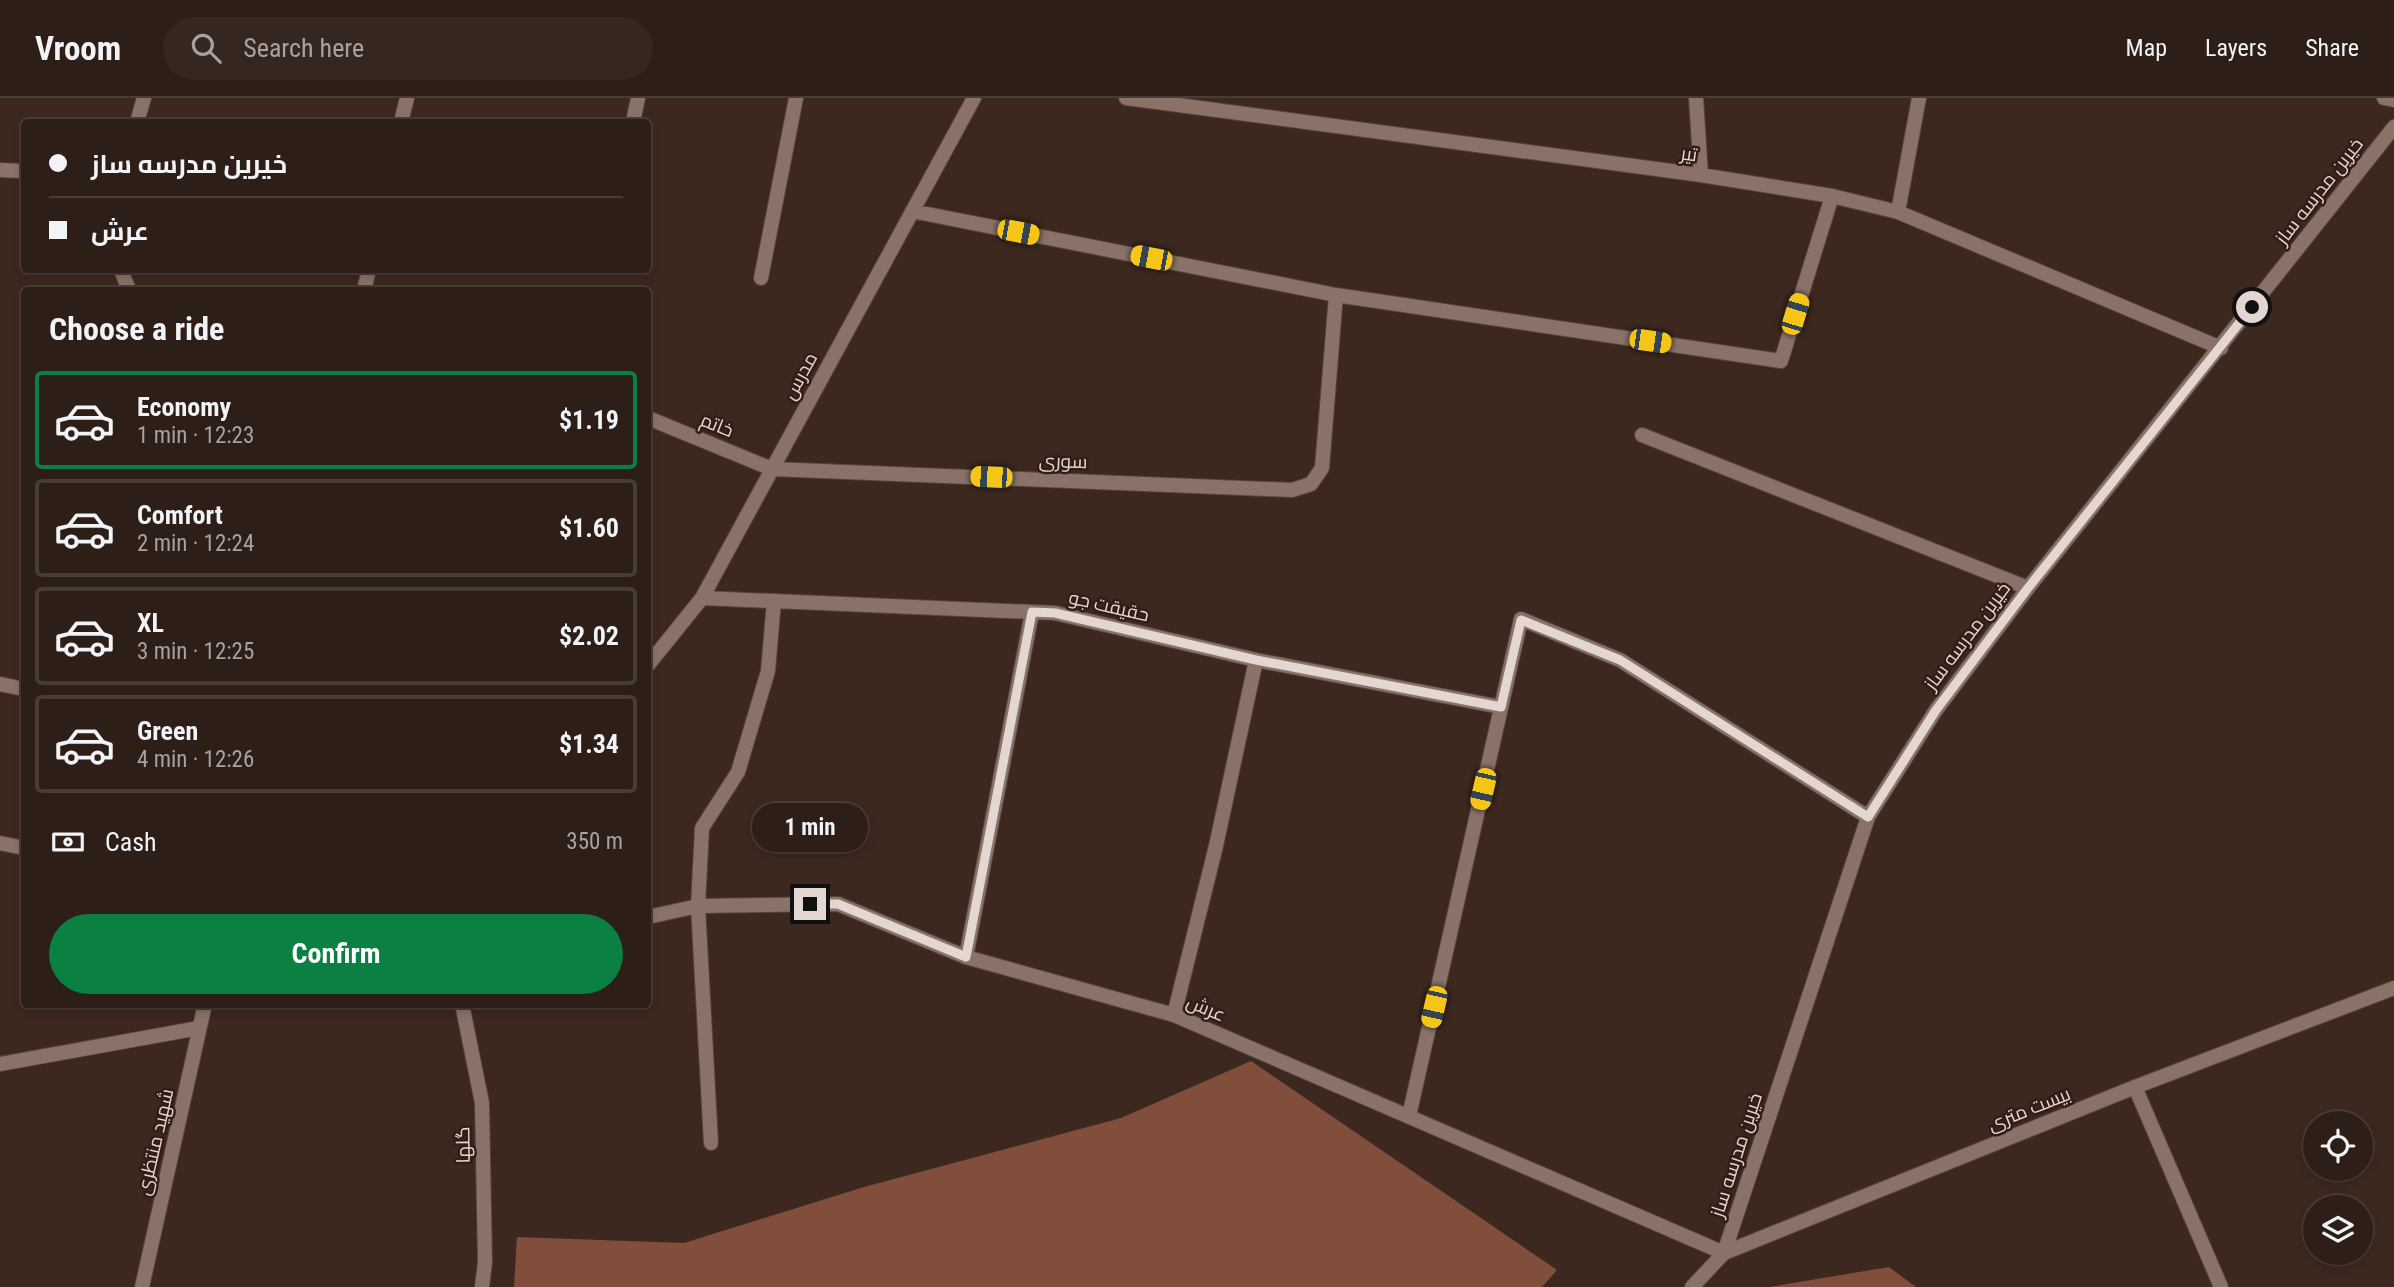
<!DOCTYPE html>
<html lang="en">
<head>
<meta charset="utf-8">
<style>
  body { margin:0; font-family:"Roboto Condensed",Cairo,sans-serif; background:#352720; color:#f1f3f6; height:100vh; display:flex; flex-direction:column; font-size:26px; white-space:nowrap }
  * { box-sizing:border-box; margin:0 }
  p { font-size:23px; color:#a7a2a1 }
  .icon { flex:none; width:38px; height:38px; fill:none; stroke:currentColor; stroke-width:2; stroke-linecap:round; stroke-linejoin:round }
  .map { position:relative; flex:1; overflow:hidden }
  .sheet { position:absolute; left:21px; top:189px; width:630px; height:721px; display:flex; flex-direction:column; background:#2d1e17; border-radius:7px; box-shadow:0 4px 10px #0003,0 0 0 2px #483c36 }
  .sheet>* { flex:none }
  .guide { position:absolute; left:21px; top:21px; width:630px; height:154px; border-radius:7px; box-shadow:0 4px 10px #0003,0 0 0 2px #483c36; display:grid; align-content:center; height:154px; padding:0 28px; background:#2d1e17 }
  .fabs { position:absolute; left:2303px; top:1013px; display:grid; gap:14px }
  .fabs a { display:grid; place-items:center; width:70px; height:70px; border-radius:50%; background:#2d1e17; box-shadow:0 4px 10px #0003,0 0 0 2px #483c36; font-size:35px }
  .end { position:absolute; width:32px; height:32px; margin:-16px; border:9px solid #e4d7d1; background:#111; box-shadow:0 0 0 4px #111 }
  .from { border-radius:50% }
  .bubble { position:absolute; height:49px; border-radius:24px; background:#2d1e17; box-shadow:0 4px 10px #0003,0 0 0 2px #483c36; font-size:23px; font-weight:700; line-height:49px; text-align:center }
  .car { position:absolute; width:21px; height:42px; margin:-21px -10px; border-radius:9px; box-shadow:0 0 5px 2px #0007; background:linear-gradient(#f5c518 24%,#345 0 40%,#f5c518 0 76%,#345 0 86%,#f5c518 0) }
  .guide b { display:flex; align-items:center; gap:24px; height:66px; font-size:26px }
  .guide b+b { border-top:2px solid #483c36 }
  .guide i { width:18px; height:18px; background:#f1f3f6 }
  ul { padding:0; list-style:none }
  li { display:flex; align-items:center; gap:21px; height:98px; margin:0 14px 10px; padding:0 14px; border:4px solid #483c36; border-radius:7px }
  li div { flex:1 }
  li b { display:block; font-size:26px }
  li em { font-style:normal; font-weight:700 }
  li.on { border-color:#0b8043 }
  li>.icon { width:63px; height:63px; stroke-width:1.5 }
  h2 { padding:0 28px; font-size:32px; line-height:84px }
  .pay { display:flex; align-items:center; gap:18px; height:77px; padding:0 28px; font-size:26px }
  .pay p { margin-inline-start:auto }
  .action { display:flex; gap:14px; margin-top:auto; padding:14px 28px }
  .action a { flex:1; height:80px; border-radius:42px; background:#0b8043; color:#fff; font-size:28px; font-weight:700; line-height:80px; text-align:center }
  header { display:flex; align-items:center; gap:42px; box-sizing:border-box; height:98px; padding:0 35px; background:#2d1e17; border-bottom:2px solid #483c36 }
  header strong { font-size:33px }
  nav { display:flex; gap:38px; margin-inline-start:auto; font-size:24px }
  .search { width:490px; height:63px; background:#352720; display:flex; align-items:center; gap:18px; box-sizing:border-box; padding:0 24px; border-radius:38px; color:#a7a2a1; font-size:26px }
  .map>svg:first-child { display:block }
  .forest { fill:#804e3a }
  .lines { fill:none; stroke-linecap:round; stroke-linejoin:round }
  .minor-casing { stroke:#57443b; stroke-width:16 }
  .tertiary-casing { stroke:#57443b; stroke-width:16 }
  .minor { stroke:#8a7269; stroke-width:14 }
  .tertiary { stroke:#8a7269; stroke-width:14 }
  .route { stroke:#e4d7d1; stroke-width:9 }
  .labels { text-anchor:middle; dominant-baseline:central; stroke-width:5; stroke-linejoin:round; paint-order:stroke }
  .street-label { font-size:19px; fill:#e4d7d1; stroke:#321e16 }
</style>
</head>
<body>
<header>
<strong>Vroom</strong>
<div class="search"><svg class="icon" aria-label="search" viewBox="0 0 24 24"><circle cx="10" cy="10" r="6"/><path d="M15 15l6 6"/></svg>Search here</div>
<nav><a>Map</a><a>Layers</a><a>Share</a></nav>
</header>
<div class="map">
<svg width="2394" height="1189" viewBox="0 0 2394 1189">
  <rect width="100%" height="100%" fill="#3c281f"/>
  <path class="forest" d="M1251,963L1557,1172L1542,1189H514L517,1139L684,1145L864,1089L1121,1020Z
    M1889,1169L1916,1189H1769Z"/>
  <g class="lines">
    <defs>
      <path id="minor" d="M1126,0L1701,77L1832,98L1898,114L2221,250
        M1696,0L1701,77
        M2384,0L2394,2
        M137,24L144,0
        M633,24L638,0
        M912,113L1336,197L1781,263L1832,98
        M1898,114L1919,0
        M121,172L129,192
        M761,180L796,0
        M648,320L772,371L1292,392L1311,386L1322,370L1336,197
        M1642,337L2028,490
        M702,500L1055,515L1256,562L1501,609
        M648,567L702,500L974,0
        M0,586L24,591
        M0,745L24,750
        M648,819L698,808L838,806L966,859L1174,917L1724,1155L1868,719L1936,612L2028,490L2394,29
        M966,859L1032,514
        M462,906L482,1005L485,1164L482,1189
        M1174,917L1216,748L1256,562
        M0,966L199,930
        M2135,989L2221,1189
        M1409,1018L1521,521L1620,562L1868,719
        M711,1045L698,808L702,730L738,674L768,573L774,503"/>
      <path id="tertiary" d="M401,24L407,0
        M0,72L24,73
        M364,192L369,172
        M142,1189L205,906
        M1692,1189L1724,1155L2135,989L2394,890"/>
    </defs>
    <use href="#minor" class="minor-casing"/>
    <use href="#tertiary" class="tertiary-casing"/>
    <use href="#minor" class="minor"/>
    <use href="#tertiary" class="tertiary"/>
  </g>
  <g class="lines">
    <path class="route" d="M810,806H838L966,859L1032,514L1055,515L1256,562L1501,609L1521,522L1620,562L1868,719L1936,612L2028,490L2252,209"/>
  </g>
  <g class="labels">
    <g class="street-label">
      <text transform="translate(1689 56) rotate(8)">تیر</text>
      <text transform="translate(2319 93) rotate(-52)">خیرین مدرسه ساز</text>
      <text transform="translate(800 278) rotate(-61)">مدرس</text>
      <text transform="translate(717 327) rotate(22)">خاتم</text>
      <text transform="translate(1063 363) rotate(2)">سوری</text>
      <text transform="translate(1109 508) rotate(13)">حقیقت جو</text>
      <text transform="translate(1967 538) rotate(-53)">خیرین مدرسه ساز</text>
      <text transform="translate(1206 910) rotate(23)">عرش</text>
      <text transform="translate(2029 1011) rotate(-22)">بیست متری</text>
      <text transform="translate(155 1044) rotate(-77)">شهید منتظری</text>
      <text transform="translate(463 1047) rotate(-91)">گلها</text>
      <text transform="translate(1736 1057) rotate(-72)">خیرین مدرسه ساز</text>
    </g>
  </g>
</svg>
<div class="fabs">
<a><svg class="icon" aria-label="locate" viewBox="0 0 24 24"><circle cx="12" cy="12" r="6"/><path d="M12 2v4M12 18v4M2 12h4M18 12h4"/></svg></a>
<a><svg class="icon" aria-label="layers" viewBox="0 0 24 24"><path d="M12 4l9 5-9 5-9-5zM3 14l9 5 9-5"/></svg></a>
</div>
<i class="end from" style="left:2252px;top:209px"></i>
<i class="end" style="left:810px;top:806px"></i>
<div class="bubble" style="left:752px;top:705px;width:116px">1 min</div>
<i class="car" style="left:1018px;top:134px;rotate:101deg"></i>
<i class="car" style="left:1151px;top:160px;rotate:281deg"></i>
<i class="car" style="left:1795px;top:216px;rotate:17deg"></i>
<i class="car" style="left:1650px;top:243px;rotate:98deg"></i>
<i class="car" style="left:991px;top:379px;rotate:272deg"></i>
<i class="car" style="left:1483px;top:691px;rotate:193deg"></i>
<i class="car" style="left:1434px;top:909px;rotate:193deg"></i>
<div class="guide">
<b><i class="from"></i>خیرین مدرسه ساز</b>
<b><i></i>عرش</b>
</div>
<section class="sheet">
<h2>Choose a ride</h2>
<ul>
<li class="on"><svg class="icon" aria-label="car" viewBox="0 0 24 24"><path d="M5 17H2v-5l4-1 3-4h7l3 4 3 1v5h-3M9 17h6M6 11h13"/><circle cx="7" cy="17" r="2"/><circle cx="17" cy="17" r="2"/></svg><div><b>Economy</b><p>1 min · 12:23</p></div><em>$1.19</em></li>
<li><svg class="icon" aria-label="car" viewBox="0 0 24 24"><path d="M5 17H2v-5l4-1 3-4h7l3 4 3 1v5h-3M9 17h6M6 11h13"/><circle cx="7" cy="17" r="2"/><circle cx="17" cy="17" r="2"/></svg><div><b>Comfort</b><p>2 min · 12:24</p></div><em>$1.60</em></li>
<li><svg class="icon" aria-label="car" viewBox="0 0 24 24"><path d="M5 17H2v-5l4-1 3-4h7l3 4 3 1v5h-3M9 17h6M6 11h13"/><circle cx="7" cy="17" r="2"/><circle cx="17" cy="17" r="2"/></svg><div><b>XL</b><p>3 min · 12:25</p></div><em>$2.02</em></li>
<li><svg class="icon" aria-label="car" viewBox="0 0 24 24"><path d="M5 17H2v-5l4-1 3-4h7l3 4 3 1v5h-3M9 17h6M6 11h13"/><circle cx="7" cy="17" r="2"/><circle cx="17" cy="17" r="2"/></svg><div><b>Green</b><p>4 min · 12:26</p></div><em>$1.34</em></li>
</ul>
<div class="pay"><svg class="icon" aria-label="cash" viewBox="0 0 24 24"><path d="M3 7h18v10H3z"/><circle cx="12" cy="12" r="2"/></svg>Cash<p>350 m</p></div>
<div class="action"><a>Confirm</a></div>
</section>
</div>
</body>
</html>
